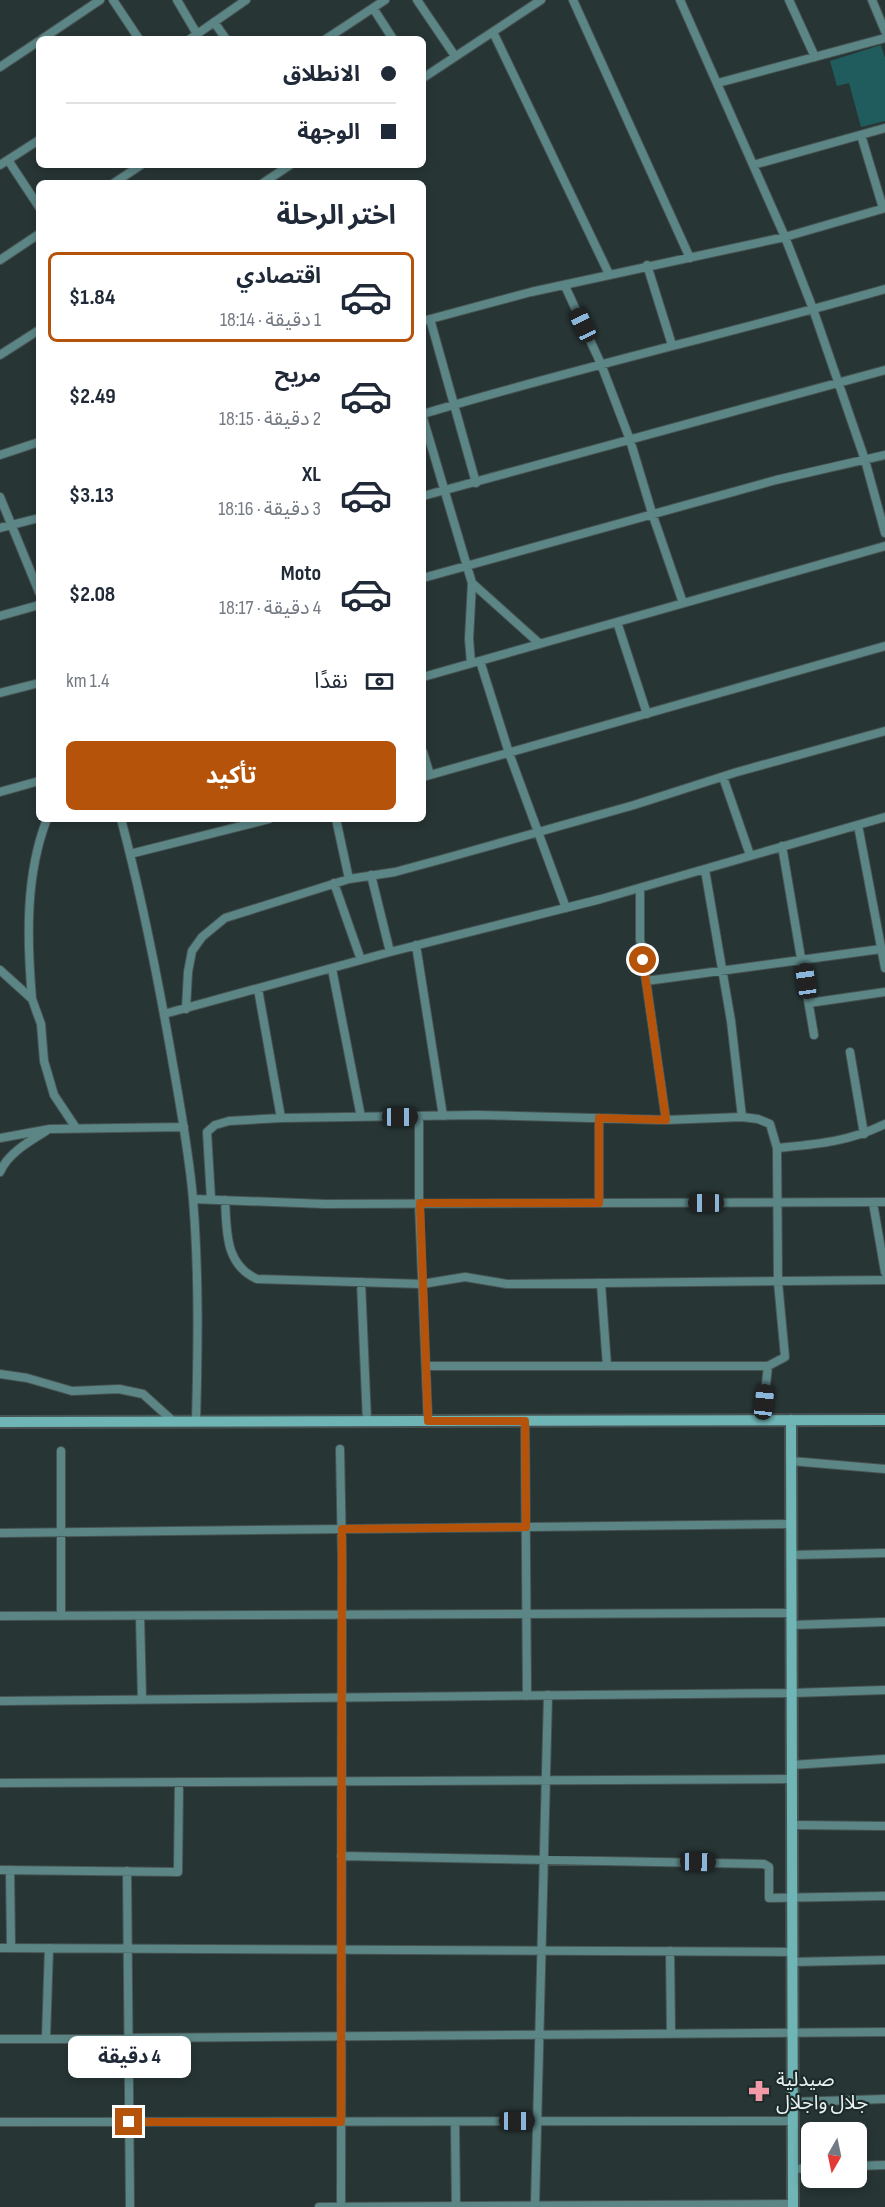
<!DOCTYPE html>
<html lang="ar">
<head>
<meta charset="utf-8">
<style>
  body { margin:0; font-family:"Sofia Sans Condensed","Noto Sans Arabic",sans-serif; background:#f6f6f7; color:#1f2937; direction:rtl; height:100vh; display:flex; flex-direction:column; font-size:22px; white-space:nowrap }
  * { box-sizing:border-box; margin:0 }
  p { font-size:20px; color:#747a83 }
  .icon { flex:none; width:33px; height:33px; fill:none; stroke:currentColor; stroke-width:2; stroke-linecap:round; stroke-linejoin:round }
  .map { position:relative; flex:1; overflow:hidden; direction:ltr }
  .details { position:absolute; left:36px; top:180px; width:390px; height:642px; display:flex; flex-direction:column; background:#fff; border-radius:9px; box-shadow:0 3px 9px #0003; direction:rtl }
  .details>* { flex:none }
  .hud { position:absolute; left:36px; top:36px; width:390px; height:132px; border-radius:9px; box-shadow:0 3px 9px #0003; direction:rtl; display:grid; align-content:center; height:132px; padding:0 30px; background:#fff }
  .needle { width:39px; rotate:189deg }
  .controls { position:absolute; left:801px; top:2122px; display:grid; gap:12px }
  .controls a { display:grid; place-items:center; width:66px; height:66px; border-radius:9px; background:#fff; box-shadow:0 3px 9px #0003; font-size:30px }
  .end { position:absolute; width:27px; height:27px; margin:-14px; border:8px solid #b45309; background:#fff; box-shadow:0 0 0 3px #fff }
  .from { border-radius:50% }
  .bubble { position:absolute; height:42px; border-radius:9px; background:#fff; box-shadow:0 3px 9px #0003; font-size:20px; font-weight:700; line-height:42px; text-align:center; direction:rtl }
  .car { position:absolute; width:18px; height:36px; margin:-18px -9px; border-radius:8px; box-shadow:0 0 4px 2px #0007; background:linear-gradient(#222 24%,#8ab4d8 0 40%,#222 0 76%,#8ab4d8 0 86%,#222 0) }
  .hud b { display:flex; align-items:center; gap:21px; height:57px; font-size:22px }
  .hud b+b { border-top:2px solid #e0e1e3 }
  .hud i { width:15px; height:15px; background:#1f2937 }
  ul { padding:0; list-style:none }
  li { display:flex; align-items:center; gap:18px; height:90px; margin:0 12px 9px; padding:0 18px; border:3px solid transparent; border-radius:9px }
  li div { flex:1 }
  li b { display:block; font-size:22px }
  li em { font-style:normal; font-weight:700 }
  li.on { border-color:#b45309 }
  li>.icon { width:54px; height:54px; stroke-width:1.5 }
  h2 { padding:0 30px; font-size:27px; line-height:72px }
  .pay { display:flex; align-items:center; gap:15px; height:66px; padding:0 30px; font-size:22px }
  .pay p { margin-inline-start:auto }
  .primary-button { display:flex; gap:12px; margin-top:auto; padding:12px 30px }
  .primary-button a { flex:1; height:69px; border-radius:9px; background:#b45309; color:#fff; font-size:24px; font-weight:700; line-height:69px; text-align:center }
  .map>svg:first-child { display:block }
  .green { fill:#205c5d }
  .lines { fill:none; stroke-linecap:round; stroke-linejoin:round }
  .street-casing { stroke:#475353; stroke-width:10 }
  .secondary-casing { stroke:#475353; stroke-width:14 }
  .street { stroke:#5c8686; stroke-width:8 }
  .secondary { stroke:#6fb5b6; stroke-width:10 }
  .route { stroke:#b45309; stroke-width:8 }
  .labels { text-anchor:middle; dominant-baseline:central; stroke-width:4.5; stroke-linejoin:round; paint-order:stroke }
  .poi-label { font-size:20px; fill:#eaf2f2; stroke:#1e2b2b; text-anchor:start }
</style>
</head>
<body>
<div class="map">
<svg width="885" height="2207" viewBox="0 0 885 2207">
  <rect width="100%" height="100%" fill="#283535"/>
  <path class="green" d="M881,45L885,58V121L861,127L849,83L837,86L830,61Z"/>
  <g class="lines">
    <defs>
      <path id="street" d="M113,0L139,39
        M177,0L197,34
        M417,0L455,56
        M573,0L690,258
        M680,0L785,237L813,309L865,460L885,533
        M789,0L815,57
        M872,0L885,31
        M373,8L393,39
        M214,22L226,39
        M493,32L609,274
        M42,39L100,0
        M190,39L246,0
        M326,39L385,0
        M0,67L39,41
        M423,78L541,0
        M718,83L885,38
        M861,135L883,208
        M8,160L39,207
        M0,165L39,140
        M753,165L885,128
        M114,183L141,165
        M263,183L290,165
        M0,260L39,234
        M647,265L672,345
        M565,286L601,364L630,440L652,513L683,603
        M430,319L476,483
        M423,321L531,292L785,237L885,208
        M0,355L39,330
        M423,414C576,368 732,333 885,289
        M423,418L472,583L469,639L471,663
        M0,455L39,442
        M423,496L885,370
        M0,497L39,592
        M0,528L39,518
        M423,578L776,480L885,455
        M472,583L540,644
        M0,616L39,605
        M617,622L647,714
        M480,661L509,753L566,908
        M423,677L885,546
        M0,693L39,683
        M423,752L430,775
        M423,777L885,646
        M723,777L750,855
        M0,792L39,781
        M121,819C142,898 158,979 172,1059C180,1105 189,1152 193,1199C199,1273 198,1347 196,1421
        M336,819L349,879
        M858,825L885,968
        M782,846L814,1035
        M130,854L269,819
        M705,870L731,1021L742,1117
        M371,875L390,952
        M334,883L361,960
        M640,888V939L666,1120
        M416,945L443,1116
        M332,969L361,1117
        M0,970L32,999L41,1024L44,1061L54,1095L76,1128
        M646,981L881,949
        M258,989L281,1118
        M32,999C27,940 25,875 47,819
        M809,1003L885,992
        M186,1009L188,972L192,951L202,937L225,918L349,879L395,872L450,857L634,805L737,772L885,731
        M164,1014L390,952L601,899L885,817
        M850,1052L864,1134
        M419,1117V1203L428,1421
        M599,1118V1203
        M0,1138L50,1129L184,1127
        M0,1172C8,1153 30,1141 46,1131
        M193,1199L325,1204L885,1202
        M211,1199L207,1132L215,1125L229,1121L281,1118L477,1115L666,1120L742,1117L758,1119L770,1124L777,1148C817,1144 848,1142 885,1124
        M225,1200C227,1230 224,1264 257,1279L422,1284L465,1277L507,1284L885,1280
        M873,1203L885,1272
        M361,1282L367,1421
        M601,1284L607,1366
        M427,1366H768L785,1357L778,1282L777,1148
        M0,1374L27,1378L72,1391L119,1389L143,1394L174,1422
        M762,1420L768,1366
        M525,1421L527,1696
        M340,1449L342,1557L341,2207
        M791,1461L885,1469
        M0,1533L791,1524
        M791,1555L885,1553
        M0,1616L791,1613
        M61,1616V1451
        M140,1616L142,1699
        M792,1625L885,1622
        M0,1701L792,1693L885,1690
        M792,1765L885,1759
        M0,1783L792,1779
        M792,1825L885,1826
        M341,1856L764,1864L769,1867V1898L885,1896
        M0,1870L178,1872L179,1782
        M10,1870L11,1948
        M127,1871L130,2207
        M0,1948L792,1952
        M670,1951L671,2034
        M792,1962L885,1960
        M46,2038L49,1948
        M0,2039L885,2032
        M793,2102L885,2099
        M0,2122L793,2121
        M455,2122L456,2207
        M856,2166L885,2165
        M793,2169L812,2168
        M535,2205L548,1695
        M319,2207L793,2204"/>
      <path id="secondary" d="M791,1420L793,2207
        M0,1422L885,1420"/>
    </defs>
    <use href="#street" class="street-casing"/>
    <use href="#secondary" class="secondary-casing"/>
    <use href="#street" class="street"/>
    <use href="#secondary" class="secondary"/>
  </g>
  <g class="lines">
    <path class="route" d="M129,2122H341L342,1529L526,1527L525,1421H428L420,1203H599V1118L666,1120L643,960"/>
  </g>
  <defs>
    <symbol id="pharmacy-bare" viewBox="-9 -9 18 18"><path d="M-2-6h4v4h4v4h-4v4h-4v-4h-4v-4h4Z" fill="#f39aa8" stroke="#1e2b2b" stroke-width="2.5" paint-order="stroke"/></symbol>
  </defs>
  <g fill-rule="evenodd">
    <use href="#pharmacy-bare" x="744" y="2076" width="30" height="30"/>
  </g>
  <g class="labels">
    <g class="poi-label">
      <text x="776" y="2080">صيدلية<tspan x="776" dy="23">جلال واجلال</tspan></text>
    </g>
  </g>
</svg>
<div class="controls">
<a><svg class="needle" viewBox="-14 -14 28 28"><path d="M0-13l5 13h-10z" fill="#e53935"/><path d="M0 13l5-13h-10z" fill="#747a83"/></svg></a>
</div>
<i class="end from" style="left:643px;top:960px"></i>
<i class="end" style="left:129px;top:2122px"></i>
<div class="bubble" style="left:68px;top:2036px;width:123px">4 دقيقة</div>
<i class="car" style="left:583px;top:325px;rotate:335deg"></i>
<i class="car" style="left:806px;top:981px;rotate:352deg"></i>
<i class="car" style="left:400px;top:1117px;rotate:90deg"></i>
<i class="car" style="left:706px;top:1203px;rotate:270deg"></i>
<i class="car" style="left:764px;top:1402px;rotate:6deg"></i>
<i class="car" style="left:698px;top:1862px;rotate:91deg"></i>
<i class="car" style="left:517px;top:2121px;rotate:90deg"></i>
<div class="hud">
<b><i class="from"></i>الانطلاق</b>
<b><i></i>الوجهة</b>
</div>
<section class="details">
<h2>اختر الرحلة</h2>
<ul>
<li class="on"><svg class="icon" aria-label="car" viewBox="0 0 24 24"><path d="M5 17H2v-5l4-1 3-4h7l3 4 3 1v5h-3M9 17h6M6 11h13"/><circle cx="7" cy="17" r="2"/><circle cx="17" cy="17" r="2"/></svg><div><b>اقتصادي</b><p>1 دقيقة · 18:14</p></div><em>$1.84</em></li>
<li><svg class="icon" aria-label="car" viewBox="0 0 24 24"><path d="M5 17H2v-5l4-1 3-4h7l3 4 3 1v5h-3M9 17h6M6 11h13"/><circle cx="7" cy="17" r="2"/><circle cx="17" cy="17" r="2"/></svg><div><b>مريح</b><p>2 دقيقة · 18:15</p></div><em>$2.49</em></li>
<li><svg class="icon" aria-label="car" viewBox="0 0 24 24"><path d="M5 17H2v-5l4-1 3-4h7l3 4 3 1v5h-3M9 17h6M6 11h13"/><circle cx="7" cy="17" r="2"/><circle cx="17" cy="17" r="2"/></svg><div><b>XL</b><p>3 دقيقة · 18:16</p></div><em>$3.13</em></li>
<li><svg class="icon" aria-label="car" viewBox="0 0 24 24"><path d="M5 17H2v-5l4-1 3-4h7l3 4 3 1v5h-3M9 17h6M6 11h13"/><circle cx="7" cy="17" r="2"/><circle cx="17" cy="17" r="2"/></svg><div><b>Moto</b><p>4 دقيقة · 18:17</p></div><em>$2.08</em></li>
</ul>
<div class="pay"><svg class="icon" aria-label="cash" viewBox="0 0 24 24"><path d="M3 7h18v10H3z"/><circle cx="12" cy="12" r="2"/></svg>نقدًا<p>1.4 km</p></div>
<div class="primary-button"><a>تأكيد</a></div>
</section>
</div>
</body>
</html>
